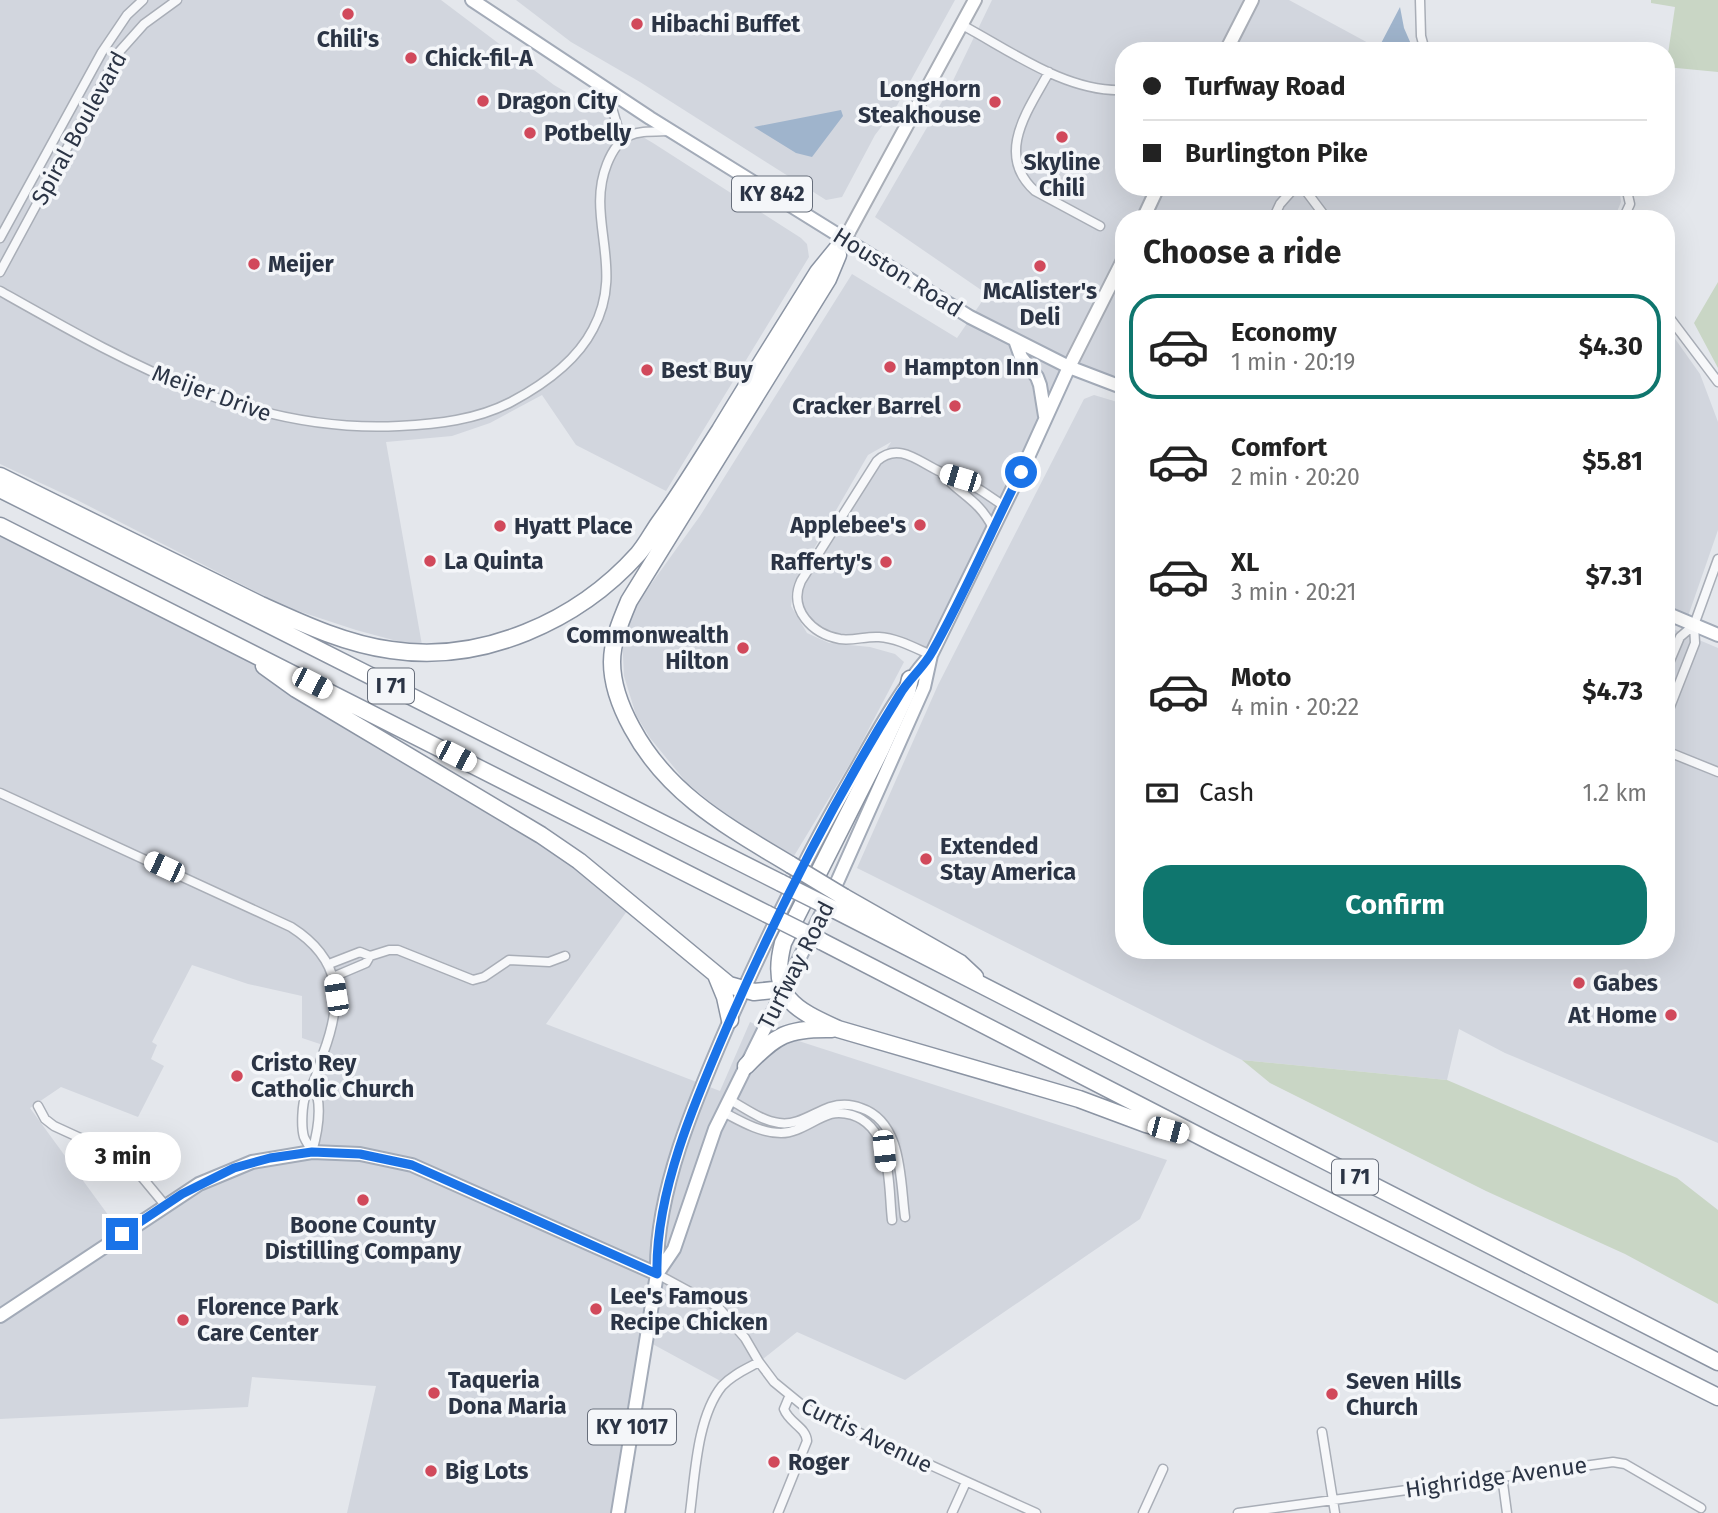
<!DOCTYPE html>
<html lang="en">
<head>
<meta charset="utf-8">
<style>
  body { margin:0; font-family:"Fira Sans",sans-serif; background:#f6f6f6; color:#222; height:100vh; display:flex; flex-direction:column; font-size:26px; white-space:nowrap }
  * { box-sizing:border-box; margin:0 }
  p { font-size:23px; color:#767676 }
  .icon { flex:none; width:38px; height:38px; fill:none; stroke:currentColor; stroke-width:2; stroke-linecap:round; stroke-linejoin:round }
  .map { position:relative; flex:1; overflow:hidden }
  .side { position:absolute; left:1115px; top:210px; width:560px; height:749px; display:flex; flex-direction:column; background:#fff; border-radius:28px; box-shadow:0 7px 28px #0002 }
  .side>* { flex:none }
  .top-card { position:absolute; left:1115px; top:42px; width:560px; height:154px; border-radius:28px; box-shadow:0 7px 28px #0002; display:grid; align-content:center; height:154px; padding:0 28px; background:#fff }
  .end { position:absolute; width:32px; height:32px; margin:-16px; border:9px solid #1a73e8; background:#fff; box-shadow:0 0 0 4px #fff }
  .from { border-radius:50% }
  .bubble { position:absolute; height:49px; border-radius:24px; background:#fff; box-shadow:0 7px 28px #0002; font-size:23px; font-weight:700; line-height:49px; text-align:center }
  .car { position:absolute; width:21px; height:42px; margin:-21px -10px; border-radius:9px; box-shadow:0 0 5px 2px #0007; background:linear-gradient(#fff 24%,#345 0 40%,#fff 0 76%,#345 0 86%,#fff 0) }
  .top-card b { display:flex; align-items:center; gap:24px; height:66px; font-size:26px }
  .top-card b+b { border-top:2px solid #e0e0e0 }
  .top-card i { width:18px; height:18px; background:#222 }
  ul { padding:0; list-style:none }
  li { display:flex; align-items:center; gap:21px; height:105px; margin:0 14px 10px; padding:0 14px; border:4px solid transparent; border-radius:28px }
  li div { flex:1 }
  li b { display:block; font-size:26px }
  li em { font-style:normal; font-weight:700 }
  li.selected { border-color:#0f766e }
  li>.icon { width:63px; height:63px; stroke-width:1.5 }
  h2 { padding:0 28px; font-size:32px; line-height:84px }
  .pay { display:flex; align-items:center; gap:18px; height:77px; padding:0 28px; font-size:26px }
  .pay p { margin-inline-start:auto }
  .cta { display:flex; gap:14px; margin-top:auto; padding:14px 28px }
  .cta a { flex:1; height:80px; border-radius:28px; background:#0f766e; color:#fff; font-size:28px; font-weight:700; line-height:80px; text-align:center }
  .map>svg:first-child { display:block }
  .built { fill:#d2d6de; fill-rule:evenodd }
  .green { fill:#c9d6c5 }
  .water { fill:#9fb4cc }
  .lines { fill:none; stroke-linecap:round; stroke-linejoin:round }
  .minor-casing { stroke:#a9aeb7; stroke-width:11 }
  .secondary-casing { stroke:#a9aeb7; stroke-width:16 }
  .primary-casing { stroke:#a3abb8; stroke-width:16 }
  .motorway-casing { stroke:#8b94a3; stroke-width:19 }
  .minor { stroke:#f7f8fa; stroke-width:8 }
  .secondary { stroke:#fff; stroke-width:12 }
  .primary { stroke:#fff; stroke-width:12 }
  .motorway { stroke:#fff; stroke-width:16 }
  .motorway-bridge-casing { stroke:#8b94a3; stroke-width:19; stroke-linecap:butt }
  .motorway-bridge { stroke:#fff; stroke-width:16 }
  .route { stroke:#1a73e8; stroke-width:9 }
  .poi-dot { fill:#d1495b; stroke:#f4f6f9; stroke-width:2.5 }
  .labels { text-anchor:middle; dominant-baseline:central; stroke-width:7; stroke-linejoin:round; paint-order:stroke }
  .shield { fill:#f4f6f9; stroke:#676e7b; stroke-width:2 }
  .shield-label { font-size:21px; font-weight:bold; fill:#2b3445 }
  .poi-label { font-size:23px; font-weight:bold; fill:#2b3445; stroke:#f4f6f9; text-anchor:start }
  .street-label { font-size:23px; fill:#2b3445; stroke:#f4f6f9 }
</style>
</head>
<body>
<div class="map">
<svg width="1718" height="1513" viewBox="0 0 1718 1513">
  <rect width="100%" height="100%" fill="#e4e7ec"/>
  <path class="built" d="M0,0H441L554,85L653,143L801,238L807,244L809,257L666,491L576,445L542,395L490,423L452,436L386,442L422,645L408,644L356,630L286,607L77,500L0,464Z
    M516,0H955L895,109L875,135L842,197L826,200L640,82L571,42Z
    M992,0H1289L1372,45L1373,51H1124V187H1615L1620,192L1621,202L1614,219H1124L1123,388L1070,367L931,655L896,640L840,639L810,624L796,590L891,442L868,455L794,583L791,606L807,633L829,643L870,647L895,654L904,662L854,757L794,856L722,812L686,782L650,738L636,715L624,676L622,636L636,605L700,516L852,274L957,338L987,294L875,217L947,93Z
    M1666,326L1700,374L1718,422V530L1686,622L1666,613Z
    M1094,395L1124,404V950H1666V626L1718,648V1143L1505,1053L1459,1029L1447,1080L1242,1060L857,868L938,685L1084,399Z
    M0,526L240,646L541,835L632,904L546,1024L720,1091L750,1022L780,1035L1167,1160L1140,1219L905,1380L797,1332L759,1362L726,1384L647,1341L618,1513H347L376,1386L252,1377L248,1407L0,1419ZM192,965L248,984L302,996V1038L326,1046L313,1084L318,1094L312,1151L216,1176L122,1234L30,1108L61,1087L138,1117L164,1066L151,1059L157,1045L152,1042Z"/>
  <path class="green" d="M1651,0H1718V72L1666,67L1675,7L1651,3Z
    M1718,282V368L1694,323Z
    M1242,1060L1447,1080L1677,1178L1718,1210V1304L1625,1254L1486,1191L1270,1083Z"/>
  <path class="water" d="M1400,7L1404,28L1414,51H1377Z
    M841,110L843,116L812,157L796,153L754,127Z"/>
  <g class="lines">
    <defs>
      <path id="minor" d="M1420,0L1421,36L1425,51
        M962,25C1011,51 1067,93 1124,90
        M1049,72C1029,109 994,154 1035,191L1100,226
        M607,91L618,128L619,140
        M1303,187L1327,219
        M1273,219L1280,204L1295,187
        M1623,219L1630,204L1626,187
        M0,238L102,52L127,15L143,0
        M0,272L119,52L144,24L177,0
        M0,291C126,362 249,434 399,426C438,424 476,420 511,402C543,385 576,362 593,329C626,268 585,219 607,164C621,129 637,132 670,131
        M1666,313L1718,382
        M942,474C962,496 979,500 993,528
        M931,655C915,648 897,638 879,637C866,636 853,641 840,639C812,634 788,609 801,581L877,461C899,441 920,463 941,472C948,475 955,476 962,479C976,487 990,496 1004,506
        M1666,670L1680,637L1694,625
        M1666,717L1695,643L1694,625L1718,559
        M1666,751L1718,772
        M0,793L291,927C343,960 343,1001 323,1054C319,1064 317,1076 312,1085C308,1092 309,1086 306,1094C302,1104 301,1127 304,1137C306,1142 310,1147 312,1152
        M329,964L360,952L370,956L389,950H398L473,980L484,977L509,960L549,962L565,956
        M333,977L366,963L370,956
        M730,1100C745,1108 762,1121 779,1123C797,1126 813,1113 830,1107C840,1104 851,1104 861,1108C903,1122 900,1180 905,1217
        M38,1106L45,1119L54,1126L115,1154L141,1176L165,1205
        M725,1113C742,1122 761,1133 781,1133C799,1133 814,1119 831,1114C838,1112 845,1113 852,1115C893,1128 888,1186 892,1220
        M312,1152C318,1131 323,1103 313,1084
        M657,1274L718,1307L745,1338L759,1362L774,1382L807,1409L1036,1513
        M1322,1432L1335,1513
        M1502,1476L1507,1513
        M690,1513C695,1475 697,1417 722,1386C732,1375 746,1369 759,1362
        M778,1513L807,1441C806,1427 789,1423 784,1409L789,1397
        M952,1513L966,1482
        M1143,1513L1163,1469
        M1238,1513L1613,1462L1625,1464L1701,1508"/>
      <path id="secondary" d="M1226,51L1252,0
        M1143,219L1158,187
        M845,239L975,0
        M1069,367L1124,258"/>
      <path id="primary" d="M472,0L650,118L970,317L1069,367L1124,388
        M1015,340L1021,357L1037,377L1040,385L1045,416
        M1666,613L1718,635
        M657,1274L674,1249L715,1129L838,880L924,687L931,655L1029,455L1069,367
        M0,1316L199,1184L252,1162L312,1152L360,1154L412,1165L657,1274
        M618,1513L657,1274C655,1191 697,1096 730,1020C766,939 804,860 849,782C874,739 896,695 929,657"/>
      <path id="motorway" d="M0,476L261,605C303,624 346,644 391,650C482,664 578,621 638,554C646,545 652,533 659,523C681,493 700,461 720,430C752,377 785,325 818,272L845,239
        M0,489L781,883
        M0,526L767,914
        M264,666L296,689L541,835L579,861L729,985L754,992L783,989
        M910,679L907,692L880,751L783,943C769,997 794,1009 838,1029L1079,1099L1146,1124L1179,1133
        M791,865C728,827 668,795 632,728C621,708 612,685 612,662C612,641 621,620 629,601L828,279L838,255
        M844,897L960,963L975,977
        M835,910L1718,1362
        M821,941L1211,1142L1718,1397
        M716,975L725,997L730,1020
        M746,1066C776,1035 787,1028 832,1029"/>
    </defs>
    <use href="#minor" class="minor-casing"/>
    <use href="#secondary" class="secondary-casing"/>
    <use href="#primary" class="primary-casing"/>
    <use href="#motorway" class="motorway-casing"/>
    <use href="#minor" class="minor"/>
    <use href="#secondary" class="secondary"/>
    <use href="#primary" class="primary"/>
    <use href="#motorway" class="motorway"/>
    <defs>
      <path id="motorway-bridge" d="M791,865L844,897
        M781,883L835,910
        M767,914L821,941"/>
    </defs>
    <use href="#motorway-bridge" class="motorway-bridge-casing"/>
    <use href="#motorway-bridge" class="motorway-bridge"/>
  </g>
  <g class="lines">
    <path class="route" d="M122,1234L182,1194L234,1168L270,1158L312,1152L360,1154L412,1165L657,1274C655,1193 695,1101 727,1027C777,912 834,800 900,694C909,679 924,667 932,652C965,594 991,531 1021,472"/>
  </g>
  <g class="poi-dot">
    <circle cx="348" cy="14" r="7"/>
    <circle cx="637" cy="24" r="7"/>
    <circle cx="411" cy="58" r="7"/>
    <circle cx="483" cy="101" r="7"/>
    <circle cx="995" cy="102" r="7"/>
    <circle cx="530" cy="133" r="7"/>
    <circle cx="1062" cy="137" r="7"/>
    <circle cx="254" cy="264" r="7"/>
    <circle cx="1040" cy="266" r="7"/>
    <circle cx="890" cy="367" r="7"/>
    <circle cx="647" cy="370" r="7"/>
    <circle cx="955" cy="406" r="7"/>
    <circle cx="920" cy="525" r="7"/>
    <circle cx="500" cy="526" r="7"/>
    <circle cx="430" cy="561" r="7"/>
    <circle cx="886" cy="562" r="7"/>
    <circle cx="743" cy="648" r="7"/>
    <circle cx="926" cy="859" r="7"/>
    <circle cx="1579" cy="983" r="7"/>
    <circle cx="1671" cy="1015" r="7"/>
    <circle cx="237" cy="1076" r="7"/>
    <circle cx="363" cy="1200" r="7"/>
    <circle cx="596" cy="1309" r="7"/>
    <circle cx="183" cy="1320" r="7"/>
    <circle cx="434" cy="1393" r="7"/>
    <circle cx="1332" cy="1394" r="7"/>
    <circle cx="774" cy="1462" r="7"/>
    <circle cx="431" cy="1471" r="7"/>
  </g>
  <g class="labels">
    <g class="shield">
      <rect x="732" y="176.5" width="80" height="35" rx="5"/>
      <rect x="368" y="668.5" width="46" height="35" rx="5"/>
      <rect x="1332" y="1159.5" width="46" height="35" rx="5"/>
      <rect x="588" y="1409.5" width="88" height="35" rx="5"/>
    </g>
    <g class="shield-label">
      <text x="772" y="194">KY 842</text>
      <text x="391" y="686">I 71</text>
      <text x="1355" y="1177">I 71</text>
      <text x="632" y="1427">KY 1017</text>
    </g>
    <g class="poi-label">
      <text x="651" y="24">Hibachi Buffet</text>
      <text x="348" y="39" text-anchor="middle">Chili's</text>
      <text x="425" y="58">Chick-fil-A</text>
      <text x="981" y="89" text-anchor="end">LongHorn<tspan x="981" dy="26">Steakhouse</tspan></text>
      <text x="497" y="101">Dragon City</text>
      <text x="544" y="133">Potbelly</text>
      <text x="1062" y="162" text-anchor="middle">Skyline<tspan x="1062" dy="26">Chili</tspan></text>
      <text x="268" y="264">Meijer</text>
      <text x="1040" y="291" text-anchor="middle">McAlister's<tspan x="1040" dy="26">Deli</tspan></text>
      <text x="904" y="367">Hampton Inn</text>
      <text x="661" y="370">Best Buy</text>
      <text x="941" y="406" text-anchor="end">Cracker Barrel</text>
      <text x="906" y="525" text-anchor="end">Applebee's</text>
      <text x="514" y="526">Hyatt Place</text>
      <text x="444" y="561">La Quinta</text>
      <text x="872" y="562" text-anchor="end">Rafferty's</text>
      <text x="729" y="635" text-anchor="end">Commonwealth<tspan x="729" dy="26">Hilton</tspan></text>
      <text x="940" y="846">Extended<tspan x="940" dy="26">Stay America</tspan></text>
      <text x="1593" y="983">Gabes</text>
      <text x="1657" y="1015" text-anchor="end">At Home</text>
      <text x="251" y="1063">Cristo Rey<tspan x="251" dy="26">Catholic Church</tspan></text>
      <text x="363" y="1225" text-anchor="middle">Boone County<tspan x="363" dy="26">Distilling Company</tspan></text>
      <text x="610" y="1296">Lee's Famous<tspan x="610" dy="26">Recipe Chicken</tspan></text>
      <text x="197" y="1307">Florence Park<tspan x="197" dy="26">Care Center</tspan></text>
      <text x="448" y="1380">Taqueria<tspan x="448" dy="26">Dona Maria</tspan></text>
      <text x="1346" y="1381">Seven Hills<tspan x="1346" dy="26">Church</tspan></text>
      <text x="788" y="1462">Roger</text>
      <text x="445" y="1471">Big Lots</text>
    </g>
    <g class="street-label">
      <text transform="translate(79 128) rotate(-61)">Spiral Boulevard</text>
      <text transform="translate(898 272) rotate(32)">Houston Road</text>
      <text transform="translate(212 393) rotate(20)">Meijer Drive</text>
      <text transform="translate(796 965) rotate(-63)">Turfway Road</text>
      <text transform="translate(867 1435) rotate(26)">Curtis Avenue</text>
      <text transform="translate(1496 1477) rotate(-8)">Highridge Avenue</text>
    </g>
  </g>
</svg>
<i class="end from" style="left:1021px;top:472px"></i>
<i class="end" style="left:122px;top:1234px"></i>
<div class="bubble" style="left:65px;top:1132px;width:116px">3 min</div>
<i class="car" style="left:960px;top:478px;rotate:287deg"></i>
<i class="car" style="left:312px;top:683px;rotate:117deg"></i>
<i class="car" style="left:456px;top:756px;rotate:117deg"></i>
<i class="car" style="left:164px;top:867px;rotate:295deg"></i>
<i class="car" style="left:336px;top:995px;rotate:351deg"></i>
<i class="car" style="left:1168px;top:1130px;rotate:105deg"></i>
<i class="car" style="left:884px;top:1151px;rotate:174deg"></i>
<div class="top-card">
<b><i class="from"></i>Turfway Road</b>
<b><i></i>Burlington Pike</b>
</div>
<section class="side">
<h2>Choose a ride</h2>
<ul>
<li class="selected"><svg class="icon" aria-label="car" viewBox="0 0 24 24"><path d="M5 17H2v-5l4-1 3-4h7l3 4 3 1v5h-3M9 17h6M6 11h13"/><circle cx="7" cy="17" r="2"/><circle cx="17" cy="17" r="2"/></svg><div><b>Economy</b><p>1 min · 20:19</p></div><em>$4.30</em></li>
<li><svg class="icon" aria-label="car" viewBox="0 0 24 24"><path d="M5 17H2v-5l4-1 3-4h7l3 4 3 1v5h-3M9 17h6M6 11h13"/><circle cx="7" cy="17" r="2"/><circle cx="17" cy="17" r="2"/></svg><div><b>Comfort</b><p>2 min · 20:20</p></div><em>$5.81</em></li>
<li><svg class="icon" aria-label="car" viewBox="0 0 24 24"><path d="M5 17H2v-5l4-1 3-4h7l3 4 3 1v5h-3M9 17h6M6 11h13"/><circle cx="7" cy="17" r="2"/><circle cx="17" cy="17" r="2"/></svg><div><b>XL</b><p>3 min · 20:21</p></div><em>$7.31</em></li>
<li><svg class="icon" aria-label="car" viewBox="0 0 24 24"><path d="M5 17H2v-5l4-1 3-4h7l3 4 3 1v5h-3M9 17h6M6 11h13"/><circle cx="7" cy="17" r="2"/><circle cx="17" cy="17" r="2"/></svg><div><b>Moto</b><p>4 min · 20:22</p></div><em>$4.73</em></li>
</ul>
<div class="pay"><svg class="icon" aria-label="cash" viewBox="0 0 24 24"><path d="M3 7h18v10H3z"/><circle cx="12" cy="12" r="2"/></svg>Cash<p>1.2 km</p></div>
<div class="cta"><a>Confirm</a></div>
</section>
</div>
</body>
</html>
